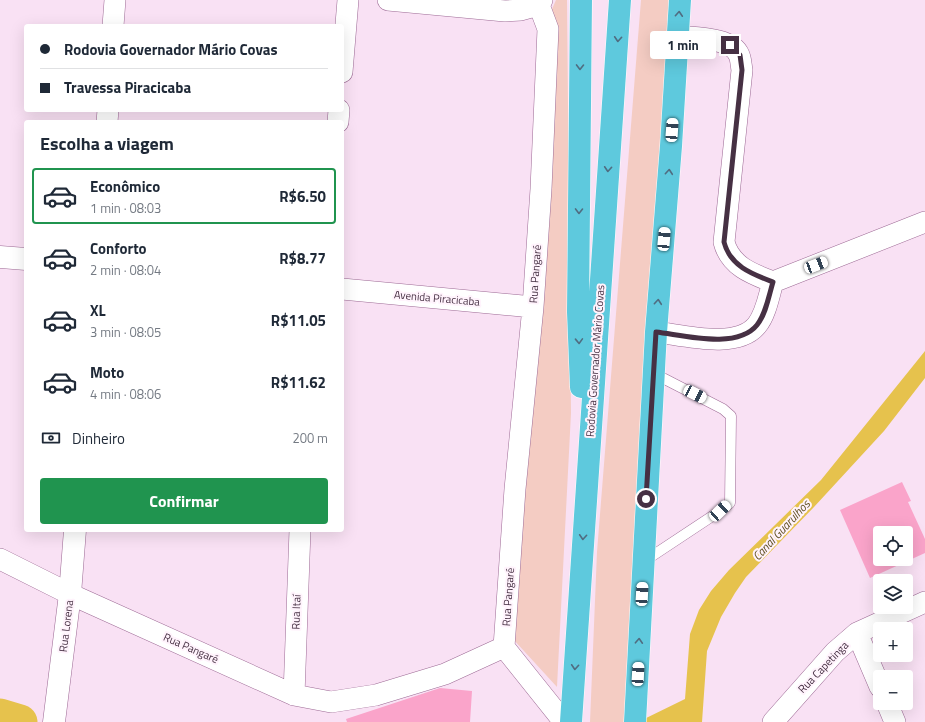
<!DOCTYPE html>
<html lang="pt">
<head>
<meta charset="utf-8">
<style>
  body { margin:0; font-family:"Titillium Web",sans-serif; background:#f2f2f3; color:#1f2937; height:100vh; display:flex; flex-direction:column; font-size:15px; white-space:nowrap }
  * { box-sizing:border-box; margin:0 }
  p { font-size:13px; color:#747a83 }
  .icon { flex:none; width:22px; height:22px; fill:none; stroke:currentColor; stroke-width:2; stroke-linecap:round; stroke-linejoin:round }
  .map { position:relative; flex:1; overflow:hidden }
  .sheet { position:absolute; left:24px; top:120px; width:320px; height:412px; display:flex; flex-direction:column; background:#fff; border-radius:4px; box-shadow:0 4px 16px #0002 }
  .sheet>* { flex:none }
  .banner { position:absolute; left:24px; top:24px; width:320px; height:88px; border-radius:4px; box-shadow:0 4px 16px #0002; display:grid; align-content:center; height:88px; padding:0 16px; background:#fff }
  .controls { position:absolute; left:873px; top:526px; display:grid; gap:8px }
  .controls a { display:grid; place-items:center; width:40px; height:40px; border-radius:4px; background:#fff; box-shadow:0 4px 16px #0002; font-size:20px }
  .end { position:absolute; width:18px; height:18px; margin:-9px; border:5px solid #463043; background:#fff; box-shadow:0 0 0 2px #fff }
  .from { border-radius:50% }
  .bubble { position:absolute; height:28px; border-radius:4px; background:#fff; box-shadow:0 4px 16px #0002; font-size:13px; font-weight:700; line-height:28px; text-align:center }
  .car { position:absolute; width:12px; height:24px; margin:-12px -6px; border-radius:5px; box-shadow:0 0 3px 1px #0007; background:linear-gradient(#fff 24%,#345 0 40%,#fff 0 76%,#345 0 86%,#fff 0) }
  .banner b { display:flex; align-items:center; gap:14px; height:38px; font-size:15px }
  .banner b+b { border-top:1px solid #e0e1e3 }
  .banner i { width:10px; height:10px; background:#1f2937 }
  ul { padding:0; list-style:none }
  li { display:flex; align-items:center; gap:12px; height:56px; margin:0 8px 6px; padding:0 8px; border:2px solid transparent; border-radius:4px }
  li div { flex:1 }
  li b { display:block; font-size:15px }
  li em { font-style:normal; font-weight:700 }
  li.on { border-color:#20944f }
  li>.icon { width:36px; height:36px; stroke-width:1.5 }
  h2 { padding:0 16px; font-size:18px; line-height:48px }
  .pay { display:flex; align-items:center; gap:10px; height:44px; padding:0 16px; font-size:15px }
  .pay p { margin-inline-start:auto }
  .button { display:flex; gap:8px; margin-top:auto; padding:8px 16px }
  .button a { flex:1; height:46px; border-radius:4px; background:#20944f; color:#fff; font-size:16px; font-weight:700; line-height:46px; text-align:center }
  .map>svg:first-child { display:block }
  .green { fill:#f4ccc3 }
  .water { fill:#e6c24d }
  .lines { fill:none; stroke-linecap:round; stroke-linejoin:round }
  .river { stroke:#e6c24d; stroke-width:35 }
  .building { fill:#faa4ca; fill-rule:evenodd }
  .lane-casing { stroke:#9d6a95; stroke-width:11 }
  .street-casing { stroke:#9d6a95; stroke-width:22 }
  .secondary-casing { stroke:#9d6a95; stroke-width:23 }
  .highway-casing { stroke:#fff; stroke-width:23 }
  .lane { stroke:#fff; stroke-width:10 }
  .street { stroke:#fff; stroke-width:21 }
  .secondary { stroke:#fff; stroke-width:22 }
  .highway { stroke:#5ec9dd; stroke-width:22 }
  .oneway { stroke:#506d81 }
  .route { stroke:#463043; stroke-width:5 }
  .labels { text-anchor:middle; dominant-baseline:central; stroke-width:4; stroke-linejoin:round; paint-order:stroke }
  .street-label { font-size:11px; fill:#463043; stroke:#fff3fc }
  .water-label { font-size:12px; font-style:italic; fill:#625324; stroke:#fff3fc }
</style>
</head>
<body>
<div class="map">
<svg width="925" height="722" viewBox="0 0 925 722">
  <rect width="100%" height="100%" fill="#f9e1f4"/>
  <path class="green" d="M556,0H567L571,413L557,687L513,639L538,320L552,9Z
    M641,0H669L626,722H590L597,552Z"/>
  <path class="water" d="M925,351V378L884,431L814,507L746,577L735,593L721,617L707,651L702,722H638L685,699L690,634L699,610L711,591L729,570L821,480Z"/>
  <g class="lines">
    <path class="river" d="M0,716L20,722"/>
  </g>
  <path class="building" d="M902,482L911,501L908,502L925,539V553L870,578L840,510ZM880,533H906V559H880Z
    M440,688L472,691L470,722H347L346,719Z"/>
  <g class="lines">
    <defs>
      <path id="lane" d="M643,562L720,511L730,503L731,416L723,409L653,373"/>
      <path id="street" d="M388,0L505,11L521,10L539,5L542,0
        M113,26L115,0
        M678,36C694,38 732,37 739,55C741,59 741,65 742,70L724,242C730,266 752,274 773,282
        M342,72L348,0
        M107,122L108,110
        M338,122L339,110
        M342,289L533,307
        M656,332C683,335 737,350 757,325C766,314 769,295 773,282L925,222
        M0,559L70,594L294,695L331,702L376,695L445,674L504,647L515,489L533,307L541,189L548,29L539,5
        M857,633L880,687
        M504,647L564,722
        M294,695L300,530
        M887,703L895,722
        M773,722L835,652L857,633L925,602"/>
      <path id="secondary" d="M0,257L26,259
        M54,722L70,594L75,530"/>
      <path id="highway" d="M581,0L578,312L581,387
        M571,722L620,0
        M635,722L656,332L671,146L680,0"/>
    </defs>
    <use href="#lane" class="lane-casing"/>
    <use href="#street" class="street-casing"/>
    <use href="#secondary" class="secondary-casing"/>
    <use href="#highway" class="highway-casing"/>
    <use href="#lane" class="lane"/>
    <use href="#street" class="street"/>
    <use href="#secondary" class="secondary"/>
    <use href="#highway" class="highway"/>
  </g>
  <defs><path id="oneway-chevron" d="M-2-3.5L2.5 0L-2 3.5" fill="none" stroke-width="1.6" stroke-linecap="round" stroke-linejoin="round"/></defs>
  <g class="oneway">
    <use href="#oneway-chevron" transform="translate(679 14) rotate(-86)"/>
    <use href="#oneway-chevron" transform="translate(618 39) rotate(94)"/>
    <use href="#oneway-chevron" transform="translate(580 67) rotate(91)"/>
    <use href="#oneway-chevron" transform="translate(608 169) rotate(94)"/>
    <use href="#oneway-chevron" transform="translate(669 172) rotate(-85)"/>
    <use href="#oneway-chevron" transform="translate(579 211) rotate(91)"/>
    <use href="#oneway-chevron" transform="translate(658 302) rotate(-85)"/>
    <use href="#oneway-chevron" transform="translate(579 341) rotate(88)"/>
    <use href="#oneway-chevron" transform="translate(583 537) rotate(94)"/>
    <use href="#oneway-chevron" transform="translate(639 641) rotate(-87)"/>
    <use href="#oneway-chevron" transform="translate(575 667) rotate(94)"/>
  </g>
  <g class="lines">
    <path class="route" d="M646,499L656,332C683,335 737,350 757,325C766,314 769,295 773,282C752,274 730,266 724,242L742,70L740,55L730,45"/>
  </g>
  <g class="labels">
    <g class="street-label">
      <text transform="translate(535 274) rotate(-86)">Rua Pangaré</text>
      <text transform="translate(437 298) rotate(5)">Avenida Piracicaba</text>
      <text transform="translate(595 361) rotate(-86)">Rodovia Governador Mário Covas</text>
      <text transform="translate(508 597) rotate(-86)">Rua Pangaré</text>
      <text transform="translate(296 612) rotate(-88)">Rua Itaí</text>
      <text transform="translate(66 626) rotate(-83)">Rua Lorena</text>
      <text transform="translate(191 648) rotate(24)">Rua Pangaré</text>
      <text transform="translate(823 667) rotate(-46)">Rua Capetinga</text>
    </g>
    <g class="water-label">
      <text transform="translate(781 530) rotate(-47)">Canal Guarulhos</text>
    </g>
  </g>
</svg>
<div class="controls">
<a><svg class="icon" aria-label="locate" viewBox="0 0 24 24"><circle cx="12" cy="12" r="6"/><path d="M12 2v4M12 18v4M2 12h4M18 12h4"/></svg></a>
<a><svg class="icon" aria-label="layers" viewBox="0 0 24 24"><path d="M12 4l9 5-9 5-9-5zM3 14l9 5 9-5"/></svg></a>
<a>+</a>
<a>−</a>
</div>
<i class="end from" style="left:646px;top:499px"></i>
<i class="end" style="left:730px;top:45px"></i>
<div class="bubble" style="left:650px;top:31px;width:66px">1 min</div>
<i class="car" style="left:672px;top:130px;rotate:4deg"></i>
<i class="car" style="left:664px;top:239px;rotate:5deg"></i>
<i class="car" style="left:816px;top:265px;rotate:69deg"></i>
<i class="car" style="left:695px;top:394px;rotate:117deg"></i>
<i class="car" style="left:720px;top:511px;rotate:47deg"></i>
<i class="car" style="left:642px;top:594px;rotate:3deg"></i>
<i class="car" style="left:638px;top:674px;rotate:3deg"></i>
<div class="banner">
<b><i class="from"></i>Rodovia Governador Mário Covas</b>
<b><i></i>Travessa Piracicaba</b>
</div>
<section class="sheet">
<h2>Escolha a viagem</h2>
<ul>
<li class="on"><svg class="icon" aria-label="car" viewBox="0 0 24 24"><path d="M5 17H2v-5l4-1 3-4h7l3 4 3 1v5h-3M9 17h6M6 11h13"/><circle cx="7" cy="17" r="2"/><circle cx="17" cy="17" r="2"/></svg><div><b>Econômico</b><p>1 min · 08:03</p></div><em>R$6.50</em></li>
<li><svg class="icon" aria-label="car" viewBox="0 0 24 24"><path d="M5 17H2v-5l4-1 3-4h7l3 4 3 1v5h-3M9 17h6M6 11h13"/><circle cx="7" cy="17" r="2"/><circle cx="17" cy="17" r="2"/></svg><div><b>Conforto</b><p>2 min · 08:04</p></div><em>R$8.77</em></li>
<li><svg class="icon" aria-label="car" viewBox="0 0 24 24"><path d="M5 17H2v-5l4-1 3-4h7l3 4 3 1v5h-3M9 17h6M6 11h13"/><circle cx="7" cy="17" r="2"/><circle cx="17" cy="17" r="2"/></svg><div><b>XL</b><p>3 min · 08:05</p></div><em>R$11.05</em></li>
<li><svg class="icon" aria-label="car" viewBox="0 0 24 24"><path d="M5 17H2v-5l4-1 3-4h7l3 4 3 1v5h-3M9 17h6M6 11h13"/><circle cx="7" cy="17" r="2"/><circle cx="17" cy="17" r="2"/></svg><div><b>Moto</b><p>4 min · 08:06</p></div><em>R$11.62</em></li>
</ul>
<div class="pay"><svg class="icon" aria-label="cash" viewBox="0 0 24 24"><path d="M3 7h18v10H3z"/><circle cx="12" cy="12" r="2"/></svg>Dinheiro<p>200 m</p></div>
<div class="button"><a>Confirmar</a></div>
</section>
</div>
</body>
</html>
